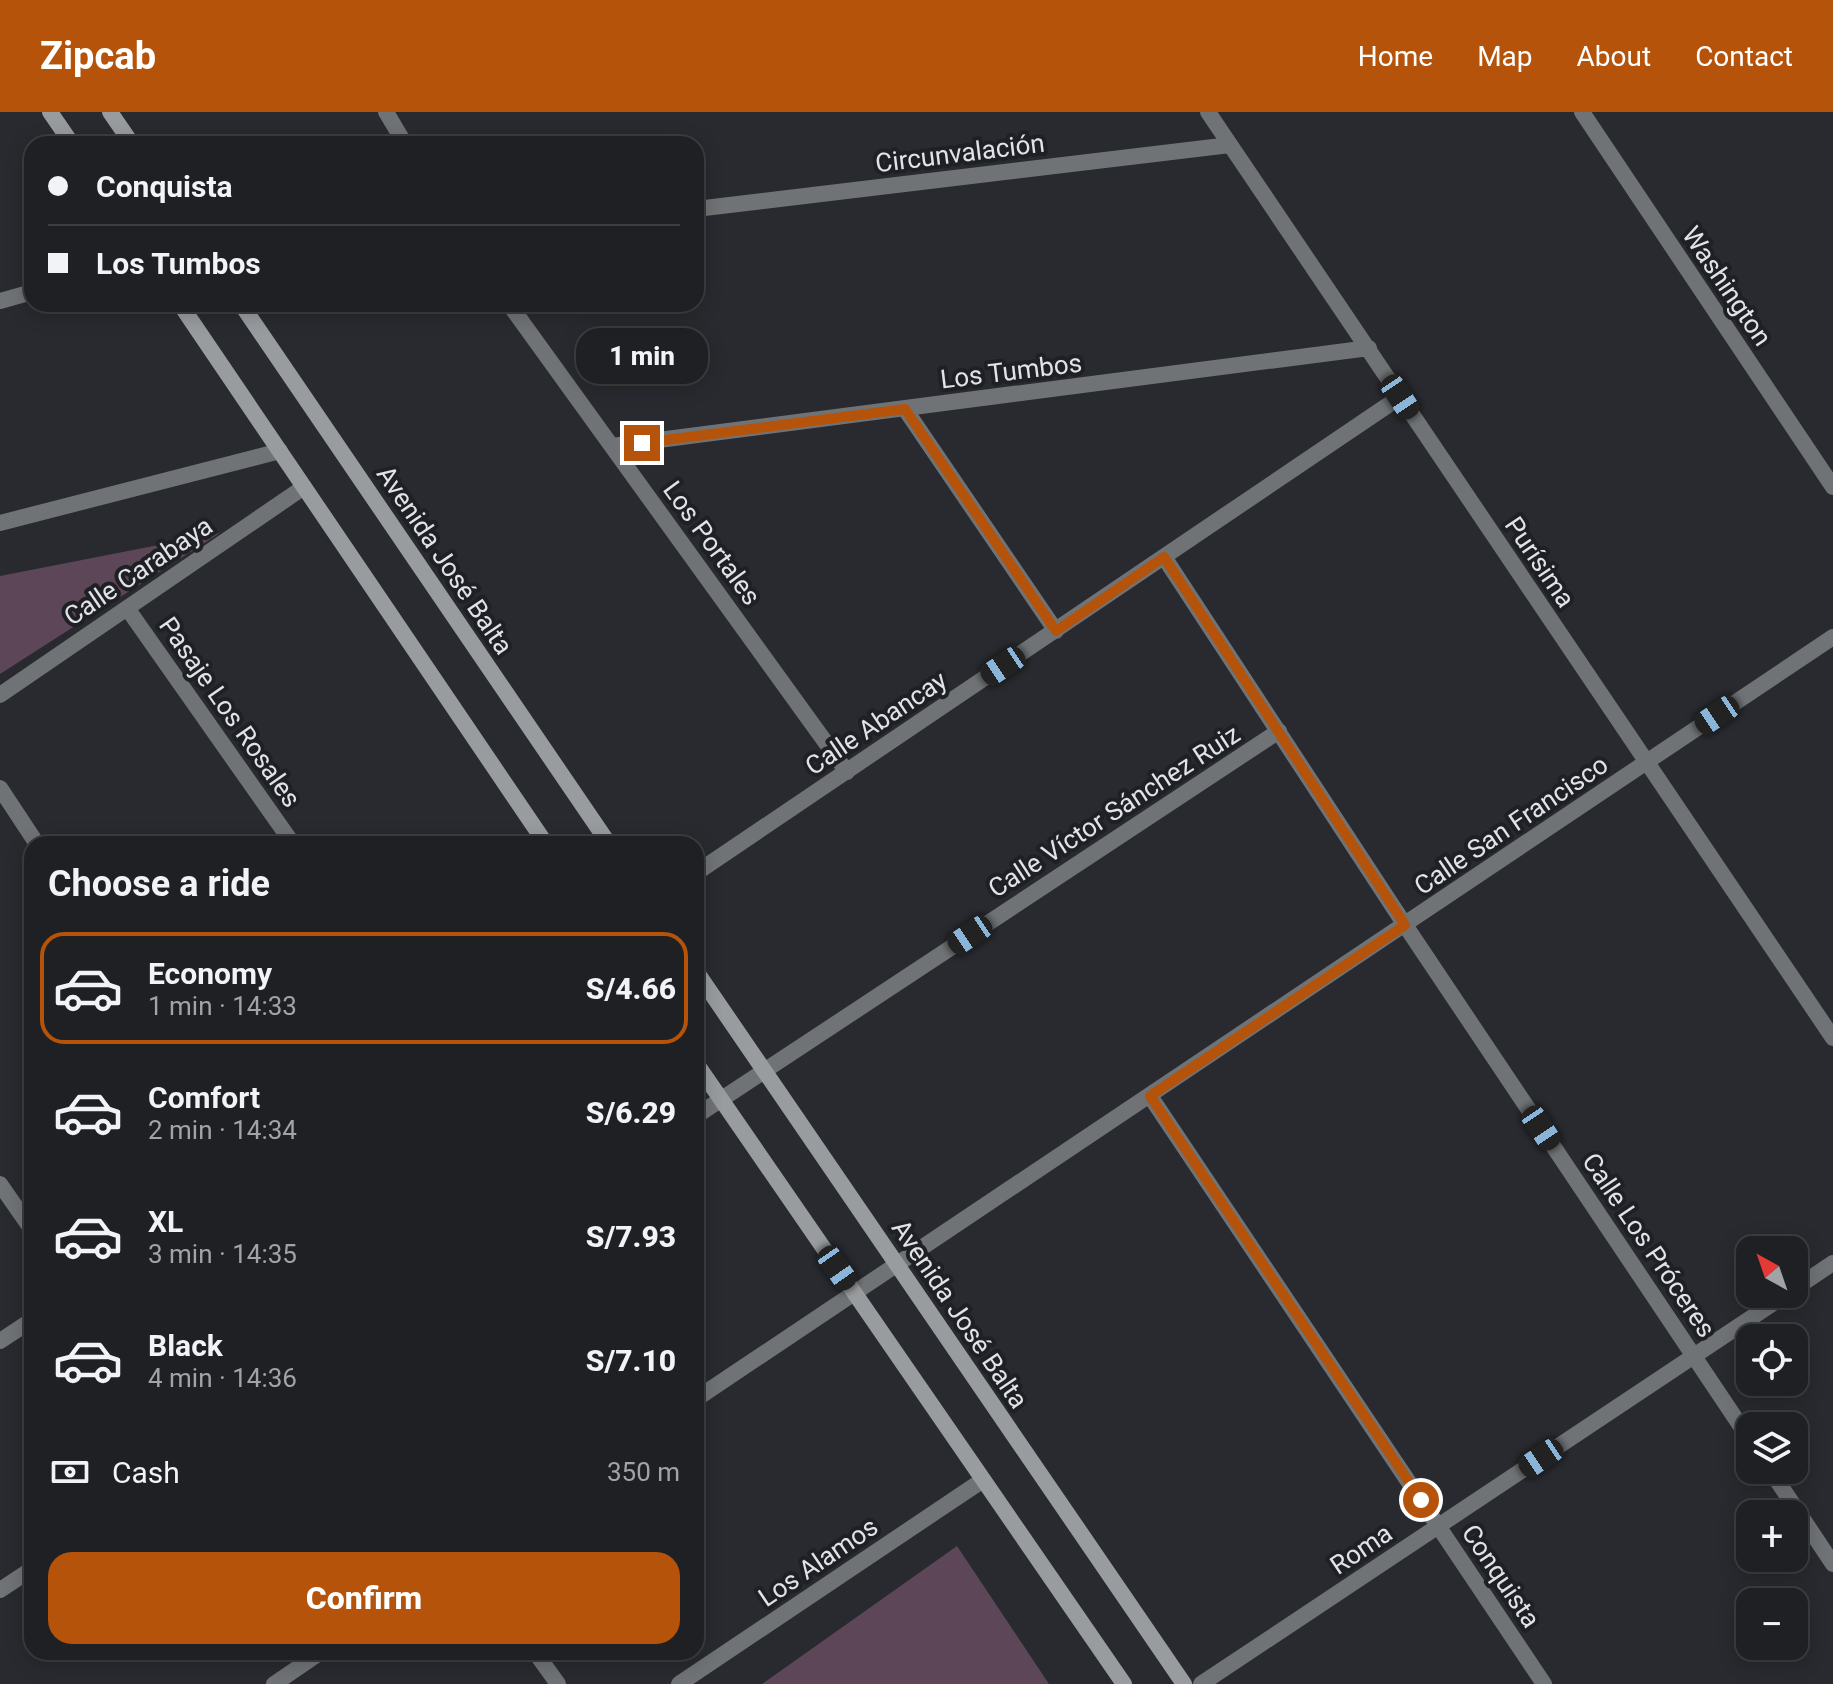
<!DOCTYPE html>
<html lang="en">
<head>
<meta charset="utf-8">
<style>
  body { margin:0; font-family:Roboto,sans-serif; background:#2b2d30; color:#f1f3f6; height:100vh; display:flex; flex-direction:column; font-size:30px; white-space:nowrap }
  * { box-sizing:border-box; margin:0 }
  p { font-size:26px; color:#a1a3a6 }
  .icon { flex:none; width:44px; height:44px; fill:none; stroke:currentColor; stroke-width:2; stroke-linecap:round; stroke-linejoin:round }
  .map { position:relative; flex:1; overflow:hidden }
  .drawer { position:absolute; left:24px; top:724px; width:680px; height:824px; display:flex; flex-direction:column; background:#1e2023; border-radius:24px; box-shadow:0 4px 20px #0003,0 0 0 2px #3c3e41 }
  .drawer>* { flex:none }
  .guide { position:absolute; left:24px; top:24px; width:680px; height:176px; border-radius:24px; box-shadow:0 4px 20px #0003,0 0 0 2px #3c3e41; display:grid; align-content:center; height:176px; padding:0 24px; background:#1e2023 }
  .needle { width:52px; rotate:320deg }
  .tools { position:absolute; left:1736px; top:1124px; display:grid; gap:16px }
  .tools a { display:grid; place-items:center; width:72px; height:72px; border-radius:16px; background:#1e2023; box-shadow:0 4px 20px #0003,0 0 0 2px #3c3e41; font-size:40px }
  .end { position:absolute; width:36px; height:36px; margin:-18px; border:10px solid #b45309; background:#fff; box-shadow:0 0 0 4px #fff }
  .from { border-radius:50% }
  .bubble { position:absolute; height:56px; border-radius:24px; background:#1e2023; box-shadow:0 4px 20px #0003,0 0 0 2px #3c3e41; font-size:26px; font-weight:800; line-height:56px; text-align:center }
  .car { position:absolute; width:24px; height:48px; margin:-24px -12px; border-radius:10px; box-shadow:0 0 6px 2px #0007; background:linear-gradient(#222 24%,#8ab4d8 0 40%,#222 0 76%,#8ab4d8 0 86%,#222 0) }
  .guide b { display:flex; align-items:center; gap:28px; height:76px; font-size:30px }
  .guide b+b { border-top:2px solid #3c3e41 }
  .guide i { width:20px; height:20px; background:#f1f3f6 }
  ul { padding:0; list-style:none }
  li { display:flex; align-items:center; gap:24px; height:112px; margin:0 16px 12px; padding:0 8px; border:4px solid transparent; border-radius:24px }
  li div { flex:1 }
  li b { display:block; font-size:30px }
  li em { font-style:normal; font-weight:800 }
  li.selected { border-color:#b45309 }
  li>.icon { width:72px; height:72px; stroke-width:1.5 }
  h2 { padding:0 24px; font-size:36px; line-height:96px }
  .pay { display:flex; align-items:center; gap:20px; height:88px; padding:0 24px; font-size:30px }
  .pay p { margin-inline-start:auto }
  .action { display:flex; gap:16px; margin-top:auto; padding:16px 24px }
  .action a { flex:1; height:92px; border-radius:24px; background:#b45309; color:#fff; font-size:32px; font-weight:800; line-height:92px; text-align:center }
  header { display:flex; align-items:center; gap:48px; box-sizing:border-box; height:112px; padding:0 40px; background:#b45309; color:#fff }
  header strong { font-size:38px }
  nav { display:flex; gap:44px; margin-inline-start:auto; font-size:28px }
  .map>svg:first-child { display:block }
  .green { fill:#5d4657 }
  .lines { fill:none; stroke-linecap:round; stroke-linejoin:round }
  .street { stroke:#707375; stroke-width:16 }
  .secondary { stroke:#989c9f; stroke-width:16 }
  .route { stroke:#b45309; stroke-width:10 }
  .labels { text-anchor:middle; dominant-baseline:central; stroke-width:8; stroke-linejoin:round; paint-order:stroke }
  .street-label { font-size:26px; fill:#e2e3e6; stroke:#1f2025 }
</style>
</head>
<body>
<header>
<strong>Zipcab</strong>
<nav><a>Home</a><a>Map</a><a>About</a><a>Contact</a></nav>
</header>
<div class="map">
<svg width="1833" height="1572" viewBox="0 0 1833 1572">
  <rect width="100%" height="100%" fill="#282a2f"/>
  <path class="green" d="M220,421L0,562V464Z
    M957,1434L1049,1572H762Z"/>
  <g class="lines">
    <path class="street" d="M386,0L405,32
      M1208,0L1833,926
      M1582,0L1833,375
      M696,97L1230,33
      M0,189L32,180
      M509,192L847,660
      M905,297L1056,519
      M612,334L1369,236
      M0,411L280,339
      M1164,445L1405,813L1750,1328
      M127,496L293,732
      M0,583L304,375
      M0,676L37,732
      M696,761L1400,285
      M1150,984L1544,1572
      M696,1004L1279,619
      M0,1072L32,1118
      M1794,1177L1833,1151
      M0,1229L32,1208
      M696,1287L1833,525
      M1770,1358L1833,1452
      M0,1478L32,1457
      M535,1540L558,1572
      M274,1572L321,1540
      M679,1572L983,1368
      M1201,1572L1787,1182"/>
    <path class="secondary" d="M50,0L72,32
      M110,0L132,32
      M180,192L546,732
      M241,192L609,732
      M696,859L1184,1572
      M696,951L1124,1572"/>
  </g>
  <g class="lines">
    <path class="route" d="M642,331L905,297L1056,519L1164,445L1405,813L1150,984L1421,1388"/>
  </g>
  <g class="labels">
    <g class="street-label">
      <text transform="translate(960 41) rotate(-7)">Circunvalación</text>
      <text transform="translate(1727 174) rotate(56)">Washington</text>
      <text transform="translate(1011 259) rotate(-7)">Los Tumbos</text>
      <text transform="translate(712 431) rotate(54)">Los Portales</text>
      <text transform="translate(445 448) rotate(56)">Avenida José Balta</text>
      <text transform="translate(1540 450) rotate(56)">Purísima</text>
      <text transform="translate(138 459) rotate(-34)">Calle Carabaya</text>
      <text transform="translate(230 600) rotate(55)">Pasaje Los Rosales</text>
      <text transform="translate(876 611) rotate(-34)">Calle Abancay</text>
      <text transform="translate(1114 699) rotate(-33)">Calle Víctor Sánchez Ruiz</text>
      <text transform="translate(1511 713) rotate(-34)">Calle San Francisco</text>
      <text transform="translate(1649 1133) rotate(56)">Calle Los Próceres</text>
      <text transform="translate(960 1202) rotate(56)">Avenida José Balta</text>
      <text transform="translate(1361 1437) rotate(-34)">Roma</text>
      <text transform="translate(818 1450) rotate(-34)">Los Alamos</text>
      <text transform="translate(1501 1464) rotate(56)">Conquista</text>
    </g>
  </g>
</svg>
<div class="tools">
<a><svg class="needle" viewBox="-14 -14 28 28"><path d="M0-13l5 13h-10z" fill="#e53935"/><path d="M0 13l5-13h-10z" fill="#a1a3a6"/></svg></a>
<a><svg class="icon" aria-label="locate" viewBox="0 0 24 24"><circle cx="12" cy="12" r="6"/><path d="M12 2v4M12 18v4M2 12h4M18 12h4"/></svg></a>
<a><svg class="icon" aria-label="layers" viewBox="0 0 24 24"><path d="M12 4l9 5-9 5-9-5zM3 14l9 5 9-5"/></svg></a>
<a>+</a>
<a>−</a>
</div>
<i class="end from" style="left:1421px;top:1388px"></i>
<i class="end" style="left:642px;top:331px"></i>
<div class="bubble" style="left:576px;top:216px;width:132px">1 min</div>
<i class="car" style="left:1400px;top:285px;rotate:146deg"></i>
<i class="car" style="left:1003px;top:554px;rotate:236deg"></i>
<i class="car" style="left:1717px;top:603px;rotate:236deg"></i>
<i class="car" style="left:970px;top:823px;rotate:236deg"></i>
<i class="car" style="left:1541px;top:1016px;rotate:146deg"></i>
<i class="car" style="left:837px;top:1156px;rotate:145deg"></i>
<i class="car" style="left:1541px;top:1346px;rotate:236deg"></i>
<div class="guide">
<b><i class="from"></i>Conquista</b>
<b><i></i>Los Tumbos</b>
</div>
<section class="drawer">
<h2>Choose a ride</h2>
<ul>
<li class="selected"><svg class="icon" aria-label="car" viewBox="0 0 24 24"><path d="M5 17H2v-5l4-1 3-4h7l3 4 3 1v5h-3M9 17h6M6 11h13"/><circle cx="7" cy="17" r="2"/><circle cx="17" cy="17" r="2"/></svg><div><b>Economy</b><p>1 min · 14:33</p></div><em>S/4.66</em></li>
<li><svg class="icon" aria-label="car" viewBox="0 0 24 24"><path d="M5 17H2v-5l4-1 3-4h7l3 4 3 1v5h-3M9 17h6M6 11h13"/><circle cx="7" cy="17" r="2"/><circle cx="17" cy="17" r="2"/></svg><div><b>Comfort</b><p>2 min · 14:34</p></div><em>S/6.29</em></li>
<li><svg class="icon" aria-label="car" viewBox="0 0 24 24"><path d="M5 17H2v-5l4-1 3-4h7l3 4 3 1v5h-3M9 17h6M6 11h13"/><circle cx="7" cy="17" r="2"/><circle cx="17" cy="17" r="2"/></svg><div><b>XL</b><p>3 min · 14:35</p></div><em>S/7.93</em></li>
<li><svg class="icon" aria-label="car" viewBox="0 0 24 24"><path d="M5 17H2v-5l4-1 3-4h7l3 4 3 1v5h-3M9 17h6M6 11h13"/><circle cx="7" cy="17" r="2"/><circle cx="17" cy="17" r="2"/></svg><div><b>Black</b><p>4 min · 14:36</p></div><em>S/7.10</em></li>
</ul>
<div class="pay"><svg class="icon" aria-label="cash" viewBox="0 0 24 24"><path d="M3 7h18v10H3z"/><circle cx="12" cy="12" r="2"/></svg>Cash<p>350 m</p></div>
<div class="action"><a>Confirm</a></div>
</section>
</div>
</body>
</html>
